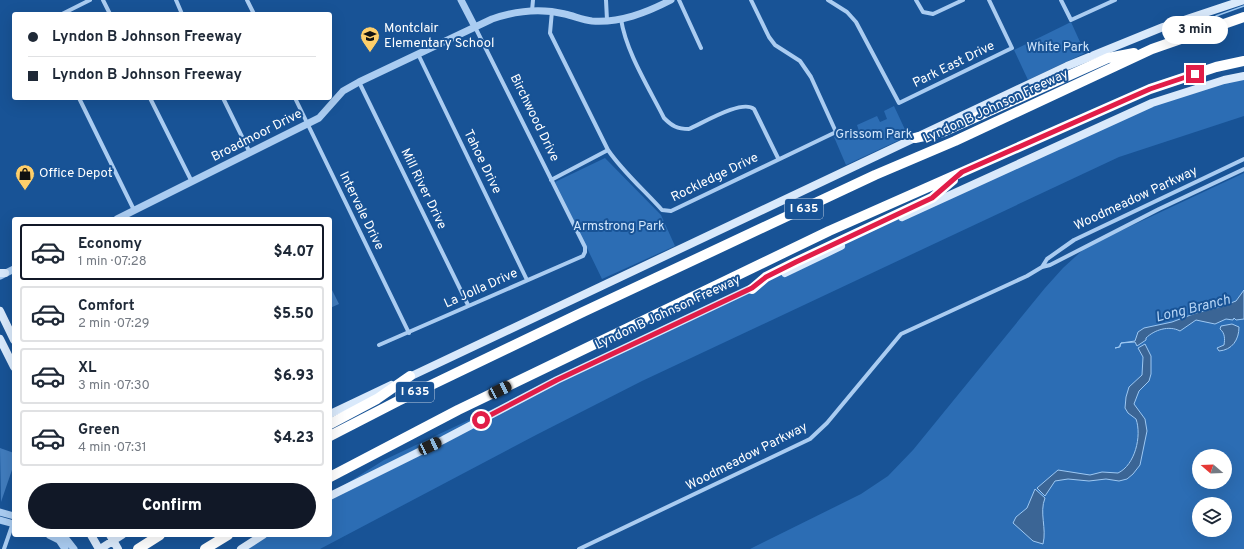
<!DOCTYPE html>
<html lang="en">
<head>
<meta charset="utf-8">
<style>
  body { margin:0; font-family:Overpass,sans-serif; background:#f2f2f3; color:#1f2937; height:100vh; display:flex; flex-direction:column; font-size:15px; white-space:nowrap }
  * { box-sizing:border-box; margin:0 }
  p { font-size:13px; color:#747a83 }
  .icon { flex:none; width:22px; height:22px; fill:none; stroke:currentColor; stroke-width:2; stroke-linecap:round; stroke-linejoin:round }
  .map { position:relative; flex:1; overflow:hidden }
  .details { position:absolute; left:12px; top:217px; width:320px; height:320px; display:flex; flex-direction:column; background:#fff; border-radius:4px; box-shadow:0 4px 16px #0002 }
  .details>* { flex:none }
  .hud { position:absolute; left:12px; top:12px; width:320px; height:88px; border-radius:4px; box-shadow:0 4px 16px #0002; display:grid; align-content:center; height:88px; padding:0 16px; background:#fff }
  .needle { width:26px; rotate:289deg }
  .fabs { position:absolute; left:1192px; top:449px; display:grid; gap:8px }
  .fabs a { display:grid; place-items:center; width:40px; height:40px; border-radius:50%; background:#fff; box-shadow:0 4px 16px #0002; font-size:20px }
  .end { position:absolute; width:18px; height:18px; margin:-9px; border:5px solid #e11d48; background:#fff; box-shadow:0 0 0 2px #fff }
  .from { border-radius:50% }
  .bubble { position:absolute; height:28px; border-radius:14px; background:#fff; box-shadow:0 4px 16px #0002; font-size:13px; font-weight:800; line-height:28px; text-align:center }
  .car { position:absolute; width:12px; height:24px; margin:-12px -6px; border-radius:5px; box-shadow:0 0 3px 1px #0007; background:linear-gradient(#222 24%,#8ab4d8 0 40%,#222 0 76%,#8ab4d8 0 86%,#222 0) }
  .hud b { display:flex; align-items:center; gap:14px; height:38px; font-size:15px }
  .hud b+b { border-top:1px solid #e0e1e3 }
  .hud i { width:10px; height:10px; background:#1f2937 }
  ul { padding:7px 0 0; list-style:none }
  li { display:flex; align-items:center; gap:12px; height:56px; margin:0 8px 6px; padding:0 8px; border:2px solid #e0e1e3; border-radius:4px }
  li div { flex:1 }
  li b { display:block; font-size:15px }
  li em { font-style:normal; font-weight:800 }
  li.selected { border-color:#111827 }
  li>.icon { width:36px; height:36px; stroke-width:1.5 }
  .action { display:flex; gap:8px; margin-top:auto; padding:8px 16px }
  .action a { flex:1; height:46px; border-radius:24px; background:#111827; color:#fff; font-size:16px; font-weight:800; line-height:46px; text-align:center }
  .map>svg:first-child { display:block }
  .green { fill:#2c6db4; fill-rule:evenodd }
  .water { fill:#3b6595; stroke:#9dc8f3 }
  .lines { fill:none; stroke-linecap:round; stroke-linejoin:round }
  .stream { stroke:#9dc8f3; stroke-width:1.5 }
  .building { fill:#417cbd }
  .minor { stroke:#aaccf1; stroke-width:4 }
  .tertiary { stroke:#aaccf1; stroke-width:7 }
  .secondary { stroke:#d9e9fb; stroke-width:8 }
  .motorway { stroke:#fff; stroke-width:10 }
  .route { stroke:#e11d48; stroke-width:5 }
  .labels { text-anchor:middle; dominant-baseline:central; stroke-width:4; stroke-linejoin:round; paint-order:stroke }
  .shield { fill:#185396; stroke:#bacbe0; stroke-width:1 }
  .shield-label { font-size:12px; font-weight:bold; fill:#fff }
  .poi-label { font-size:13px; fill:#fff; stroke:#185396; text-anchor:start }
  .park-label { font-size:13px; fill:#d1e6fc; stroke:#185396 }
  .street-label { font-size:13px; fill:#fff; stroke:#185396 }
  .water-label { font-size:14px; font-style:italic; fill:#b7d6f7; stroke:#185396 }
</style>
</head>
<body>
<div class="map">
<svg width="1244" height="549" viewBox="0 0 1244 549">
  <rect width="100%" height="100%" fill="#185396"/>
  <path class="green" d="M1071,22L1085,53L1028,80L1014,50Z
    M1244,76V116L1119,157L642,381L536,435L320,549H242L264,535H330V494L384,460L1139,105Z
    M894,106L908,136L846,165L834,137L849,129L852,135L859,131L857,125L877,116L880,122L887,119L884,111Z
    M605,158L661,215L675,246L602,279L555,182Z
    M1244,173V549H750L861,494L888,476L913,450L1045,288L1063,268L1086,247ZM1199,456H1225V482H1199ZM1199,504H1225V530H1199Z"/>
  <path class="water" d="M1244,290V319L1236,320L1234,318L1233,320L1226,319L1215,324L1196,320L1180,331C1169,325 1154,330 1146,338V340L1137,346L1135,342L1121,343L1120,347L1115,348L1119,347L1121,343L1135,341L1138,332L1144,328L1172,322L1196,313L1220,307L1236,301Z
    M1232,324L1239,327C1239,340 1232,350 1219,351L1217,348L1224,345C1225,339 1225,333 1220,329L1221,326Z
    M1145,344L1151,356V374L1149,381L1139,391L1134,404L1145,419L1147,431L1140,465L1133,474L1127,479L1119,481L1106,479L1089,481L1068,479L1055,481L1045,496L1037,488L1058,470L1090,475L1102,472L1118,473C1135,465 1142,436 1136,419L1128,413L1125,408L1126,397L1129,387L1142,375L1143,357L1138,348Z
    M1035,489L1045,498C1039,513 1047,528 1043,544L1033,541L1013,523L1016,517L1027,508Z"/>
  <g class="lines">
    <path class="stream" d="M1216,16L1244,6"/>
  </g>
  <path class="building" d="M330,286L339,304L330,308Z
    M0,448L14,453V464L1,502Z"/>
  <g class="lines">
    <path class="minor" d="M103,0L110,14
      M176,0L182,14
      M247,0L254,14
      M606,0L607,20
      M679,0L701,48
      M828,0L847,12L856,22L899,103L1012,48L989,0
      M916,0L923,12L933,14L963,0
      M1061,0L1071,20L1115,0
      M532,11L533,0
      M552,11L550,33L608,150C623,172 644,190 662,210L671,211L836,132L811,77L800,61L775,45L769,37L751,0
      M62,14L90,0
      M621,19C626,52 649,88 664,118C672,126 677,129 689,129C703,123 742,99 754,109L778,158
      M418,54L527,280
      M359,82L468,305
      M79,98L134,210
      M150,98L192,182
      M223,98L250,153
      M295,98L409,333
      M551,180L608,150
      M1042,267L1047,259L1074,240L1244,159
      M379,345L583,256L585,252V247L475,27
      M4,549L13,523
      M579,549L810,439L827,423L901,334L1027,276L1042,267L1050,265L1159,209L1244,169"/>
    <path class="tertiary" d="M461,0L475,27
      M117,219L319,118L343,91L359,82L492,19C515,11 541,8 565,14C574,16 583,20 592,21C620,23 646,13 671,0
      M0,276L14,269
      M0,512L14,516
      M0,520L14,524
      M49,535L59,540L65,549
      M63,535L74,549"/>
    <path class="secondary" d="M902,217L1152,103L1224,80L1244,76
      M0,273H5
      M785,273L841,246
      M0,311L14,340
      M0,339L14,367
      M405,379L1067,66L1163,27L1244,0
      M330,414L391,385
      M330,496L443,440L557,380L756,286
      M91,535L99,549
      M110,535L118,549
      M100,549L122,535
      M241,549L263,535"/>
    <path class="motorway" d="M915,138L943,132L1108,58L1134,53
      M752,289L766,277L796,262L932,198L953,180
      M330,424L377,399L410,376
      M330,436L398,401L583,312L875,175L955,141L1152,49L1244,17
      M330,477L458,410L829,231L1150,89L1216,67L1244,61
      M138,549L160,535
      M205,549L228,535"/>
  </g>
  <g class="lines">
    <path class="route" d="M481,420L557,380L752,288L766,277L796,262L932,198L962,172L1150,89L1195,74"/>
  </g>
  <defs>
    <symbol id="school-pin" viewBox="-11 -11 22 30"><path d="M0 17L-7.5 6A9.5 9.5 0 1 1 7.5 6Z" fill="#ffcf6a" stroke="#185396"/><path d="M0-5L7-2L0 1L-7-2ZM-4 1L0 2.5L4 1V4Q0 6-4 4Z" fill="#111"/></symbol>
    <symbol id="shop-pin" viewBox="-11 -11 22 30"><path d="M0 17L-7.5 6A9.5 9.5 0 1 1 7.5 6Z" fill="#ffcf6a" stroke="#185396"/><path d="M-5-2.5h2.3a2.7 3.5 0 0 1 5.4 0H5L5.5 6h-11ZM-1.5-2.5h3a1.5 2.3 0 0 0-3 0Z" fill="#111"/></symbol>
  </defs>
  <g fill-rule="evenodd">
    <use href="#school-pin" x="359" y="25" width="22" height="30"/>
    <use href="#shop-pin" x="14" y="163" width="22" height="30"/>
  </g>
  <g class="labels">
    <g class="shield">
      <rect x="785" y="199" width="38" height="20" rx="3"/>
      <rect x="396" y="382" width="38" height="20" rx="3"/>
    </g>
    <g class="shield-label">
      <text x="804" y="209">I 635</text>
      <text x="415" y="392">I 635</text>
    </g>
    <g class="poi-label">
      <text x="384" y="29">Montclair<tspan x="384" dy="15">Elementary School</tspan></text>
      <text x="39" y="174">Office Depot</text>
    </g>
    <g class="park-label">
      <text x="1058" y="48">White Park</text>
      <text x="874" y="135">Grissom Park</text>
      <text x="619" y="227">Armstrong Park</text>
    </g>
    <g class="street-label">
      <text transform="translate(954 65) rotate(-26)">Park East Drive</text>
      <text transform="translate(996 107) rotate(-25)">Lyndon B Johnson Freeway</text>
      <text transform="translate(534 118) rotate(64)">Birchwood Drive</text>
      <text transform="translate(257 136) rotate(-27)">Broadmoor Drive</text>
      <text transform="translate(482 162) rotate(64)">Tahoe Drive</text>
      <text transform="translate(715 178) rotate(-26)">Rockledge Drive</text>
      <text transform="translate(423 189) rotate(64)">Mill River Drive</text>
      <text transform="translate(1136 199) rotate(-25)">Woodmeadow Parkway</text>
      <text transform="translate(361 211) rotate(64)">Intervale Drive</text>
      <text transform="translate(481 289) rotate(-24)">La Jolla Drive</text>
      <text transform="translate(668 313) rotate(-25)">Lyndon B Johnson Freeway</text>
      <text transform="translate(747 457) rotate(-27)">Woodmeadow Parkway</text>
    </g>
    <g class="water-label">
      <text transform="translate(1193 309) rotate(-14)">Long Branch</text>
    </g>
  </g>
</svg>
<div class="fabs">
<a><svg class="needle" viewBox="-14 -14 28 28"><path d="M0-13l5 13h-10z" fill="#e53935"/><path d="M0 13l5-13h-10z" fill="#747a83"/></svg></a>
<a><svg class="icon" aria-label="layers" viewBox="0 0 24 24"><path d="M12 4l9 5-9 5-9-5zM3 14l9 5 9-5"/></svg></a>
</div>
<i class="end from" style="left:481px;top:420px"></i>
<i class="end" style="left:1195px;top:74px"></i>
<div class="bubble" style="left:1162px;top:16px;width:66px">3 min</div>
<i class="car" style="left:500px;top:390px;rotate:64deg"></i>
<i class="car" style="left:430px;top:446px;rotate:65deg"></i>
<div class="hud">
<b><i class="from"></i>Lyndon B Johnson Freeway</b>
<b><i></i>Lyndon B Johnson Freeway</b>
</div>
<section class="details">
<ul>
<li class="selected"><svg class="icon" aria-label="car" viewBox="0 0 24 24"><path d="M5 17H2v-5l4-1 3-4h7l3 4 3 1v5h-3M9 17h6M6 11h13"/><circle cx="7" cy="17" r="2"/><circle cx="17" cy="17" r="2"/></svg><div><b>Economy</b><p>1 min · 07:28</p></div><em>$4.07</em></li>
<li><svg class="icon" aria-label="car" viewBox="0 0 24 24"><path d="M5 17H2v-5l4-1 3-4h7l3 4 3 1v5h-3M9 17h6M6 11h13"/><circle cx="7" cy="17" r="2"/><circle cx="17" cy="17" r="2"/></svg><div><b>Comfort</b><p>2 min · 07:29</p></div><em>$5.50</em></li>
<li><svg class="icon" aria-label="car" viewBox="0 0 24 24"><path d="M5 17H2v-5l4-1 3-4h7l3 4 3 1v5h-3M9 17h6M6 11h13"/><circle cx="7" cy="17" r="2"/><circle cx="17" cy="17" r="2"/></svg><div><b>XL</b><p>3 min · 07:30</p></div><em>$6.93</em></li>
<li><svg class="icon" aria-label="car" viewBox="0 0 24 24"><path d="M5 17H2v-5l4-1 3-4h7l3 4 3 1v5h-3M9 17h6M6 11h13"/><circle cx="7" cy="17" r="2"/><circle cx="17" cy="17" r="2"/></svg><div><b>Green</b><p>4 min · 07:31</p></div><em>$4.23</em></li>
</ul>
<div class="action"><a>Confirm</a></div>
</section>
</div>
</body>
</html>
